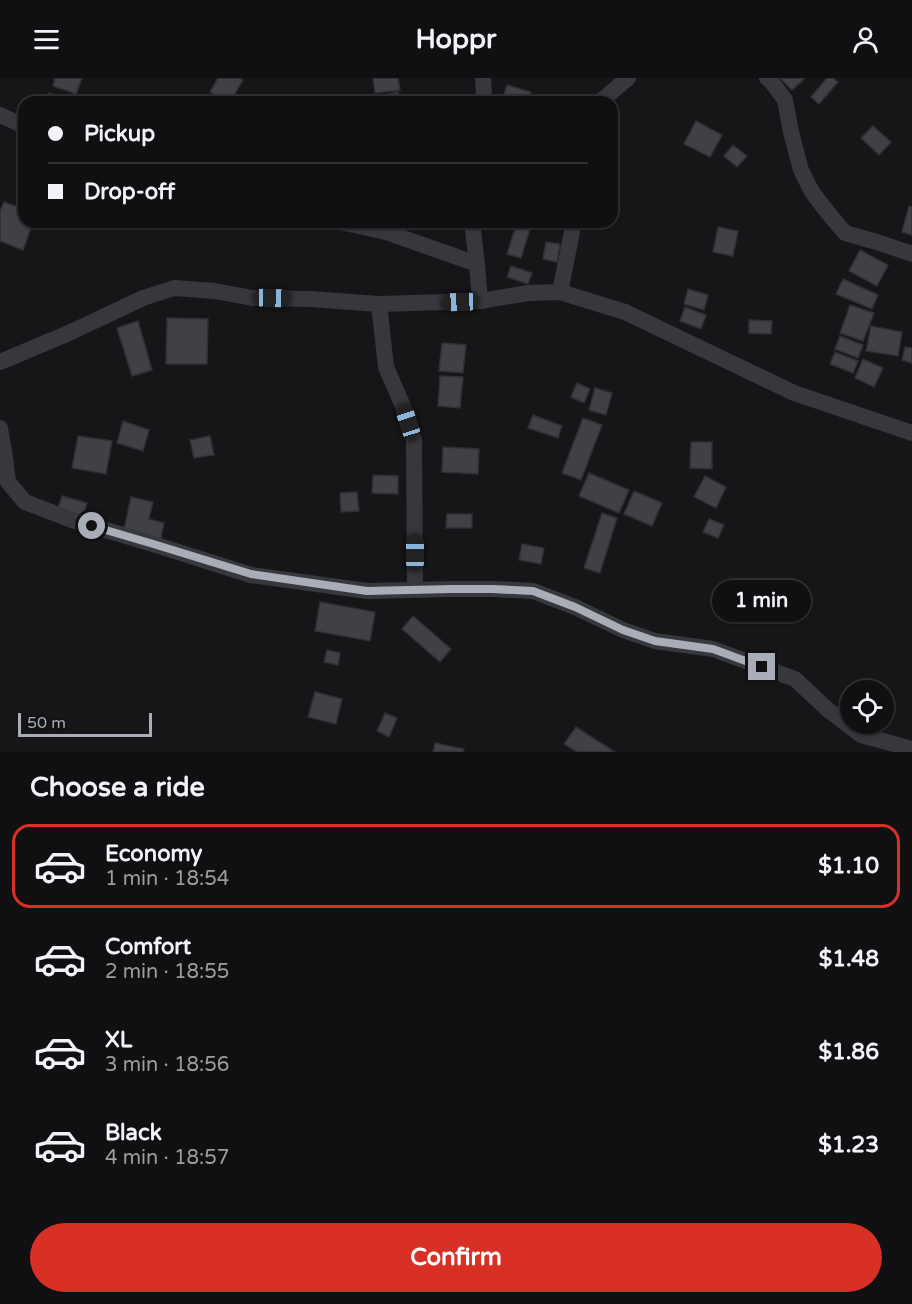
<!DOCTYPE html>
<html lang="en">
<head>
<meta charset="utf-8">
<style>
  body { margin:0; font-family:"Varela Round",sans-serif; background:#19191b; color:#f1f3f6; height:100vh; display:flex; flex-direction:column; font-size:22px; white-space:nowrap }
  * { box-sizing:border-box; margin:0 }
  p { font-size:20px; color:#9c9d9f }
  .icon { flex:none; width:33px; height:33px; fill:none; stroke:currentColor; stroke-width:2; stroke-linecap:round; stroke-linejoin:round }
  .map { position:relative; height:674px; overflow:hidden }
  .sheet { display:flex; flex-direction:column; background:#101012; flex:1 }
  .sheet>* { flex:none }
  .hud { position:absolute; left:18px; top:18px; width:600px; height:132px; border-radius:18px; box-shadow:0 2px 4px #0004,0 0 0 2px #303032; display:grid; align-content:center; height:132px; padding:0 30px; background:#101012 }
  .controls { position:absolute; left:840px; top:602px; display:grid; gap:12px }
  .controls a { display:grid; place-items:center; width:54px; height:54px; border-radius:50%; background:#101012; box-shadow:0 2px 4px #0004,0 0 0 2px #303032; font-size:30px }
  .scale { position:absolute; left:18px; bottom:15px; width:134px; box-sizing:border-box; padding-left:6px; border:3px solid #a8adb8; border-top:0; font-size:16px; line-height:21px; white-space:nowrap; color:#a8adb8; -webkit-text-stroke:4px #111113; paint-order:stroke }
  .end { position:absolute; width:27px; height:27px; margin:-14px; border:8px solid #a8adb8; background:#111; box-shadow:0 0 0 3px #111 }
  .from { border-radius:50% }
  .bubble { position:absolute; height:42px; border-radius:21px; background:#101012; box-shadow:0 2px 4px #0004,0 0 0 2px #303032; font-size:20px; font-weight:800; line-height:42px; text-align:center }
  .car { position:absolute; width:18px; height:36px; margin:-18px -9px; border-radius:8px; box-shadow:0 0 4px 2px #0007; background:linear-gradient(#222 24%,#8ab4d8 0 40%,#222 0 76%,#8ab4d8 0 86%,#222 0) }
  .hud b { display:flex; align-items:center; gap:21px; height:57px; font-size:22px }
  .hud b+b { border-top:2px solid #303032 }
  .hud i { width:15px; height:15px; background:#f1f3f6 }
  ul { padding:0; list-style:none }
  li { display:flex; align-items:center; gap:18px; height:84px; margin:0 12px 9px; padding:0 18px; border:3px solid transparent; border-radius:18px }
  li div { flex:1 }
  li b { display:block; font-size:22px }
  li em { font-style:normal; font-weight:800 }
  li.active { border-color:#d93025 }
  li>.icon { width:54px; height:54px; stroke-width:1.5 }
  h2 { padding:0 30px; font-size:27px; line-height:72px }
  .cta { display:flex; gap:12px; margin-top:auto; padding:12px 30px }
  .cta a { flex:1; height:69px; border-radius:36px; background:#d93025; color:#fff; font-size:24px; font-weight:800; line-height:69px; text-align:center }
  header { display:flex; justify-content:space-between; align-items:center; height:78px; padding:0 30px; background:#101012; font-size:27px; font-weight:800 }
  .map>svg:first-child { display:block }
  .building { fill:#404145; stroke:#303034; stroke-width:1.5 }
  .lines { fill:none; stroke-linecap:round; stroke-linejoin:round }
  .minor { stroke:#37383d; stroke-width:16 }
  .route { stroke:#a8adb8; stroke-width:8 }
</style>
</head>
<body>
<header><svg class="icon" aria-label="menu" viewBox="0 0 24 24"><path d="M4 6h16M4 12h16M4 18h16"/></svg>Hoppr<svg class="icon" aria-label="person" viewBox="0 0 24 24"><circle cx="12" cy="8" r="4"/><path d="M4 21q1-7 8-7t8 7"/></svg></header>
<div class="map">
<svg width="912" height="674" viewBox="0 0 912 674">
  <rect width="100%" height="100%" fill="#161618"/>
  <path class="building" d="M55,0H82L76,16L53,8Z
    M218,0H239L243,2L230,24H226L210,14Z
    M373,0H398L400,12L375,15Z
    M780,0H805L792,12Z
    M827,0H833L838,4L819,26L811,19Z
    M507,7L531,14L528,24H519L503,19Z
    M398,14L400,24H378L377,19Z
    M49,15L62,20L60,24H46Z
    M93,17L106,22L105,24H90Z
    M696,43L722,57L710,79L684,66Z
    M873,48L891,64L879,77L861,60Z
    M733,67L747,78L737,89L724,78Z
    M4,124L24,131V144H33L23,172L0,163V133Z
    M909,128L912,129V157L902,154Z
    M517,144H532L521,180L507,176Z
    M718,149L738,153L733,178L713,174Z
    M546,164L560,166L557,184L543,181Z
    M860,172L888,187L877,208L849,193Z
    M511,188L532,195L528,206L507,199Z
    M843,201L878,217L872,231L836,216Z
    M688,211L708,217L704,232L684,226Z
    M850,227L874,235L863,263L840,255Z
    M685,229L706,237L701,251L680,243Z
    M167,240L208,241L207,286H166Z
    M749,242L772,243L771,256L749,255Z
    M138,243L152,292L132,298L117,250Z
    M871,248L902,254L898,278L866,273Z
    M840,258L863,267L858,280L835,271Z
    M442,265L466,267L463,295L439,293Z
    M905,269L912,270V285L902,282Z
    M835,274L858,283L853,295L830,286Z
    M863,281L883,290L874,309L855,300Z
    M440,298L463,299L460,330L438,328Z
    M577,305L590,311L584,325L571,319Z
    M595,310L612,315L606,337L589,332Z
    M533,337L562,348L558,360L528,350Z
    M583,340L602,347L581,402L562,395Z
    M123,343L149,352L143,373L117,365Z
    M78,358L112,363L106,396L72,390Z
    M210,358L214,377L194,380L190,362Z
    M691,364H712V391L690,390Z
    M443,369L479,371L478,396L442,394Z
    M589,395L629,412L619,435L579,418Z
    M373,397L398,398V416L372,415Z
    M705,398L726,409L716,430L694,419Z
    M634,413L662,425L652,448L624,436Z
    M357,414L359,433L341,434L340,415Z
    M62,418L87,425L82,442L57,434Z
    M131,419L153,424L149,441L164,445L160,464L123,456Z
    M602,435L617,440L600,495L584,490Z
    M447,436H472V450H446Z
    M709,441L724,447L718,460L703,454Z
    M522,466L544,470L541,486L519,482Z
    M320,524L375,534L370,563L315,553Z
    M413,538L451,571L440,584L402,551Z
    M327,572L340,575L338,587L324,584Z
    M315,614L342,621L336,646L308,639Z
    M385,635L397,640L389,659L377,653Z
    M576,649L615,674H577L564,666Z
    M435,665L464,671L463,674H433Z"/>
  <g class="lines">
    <path class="minor" d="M767,0L771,3L785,22L791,54L801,92L812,114L829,136L845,155L880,165L912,176
      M481,24L484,18L483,0
      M600,24L628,0
      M0,37L24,48
      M340,144L386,154L477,186L480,223
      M472,144L477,186
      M560,214L574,144
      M379,226L386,289L402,326L414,362L415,512
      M0,284L69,255L143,220L174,210L215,213L252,220L310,221L379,226L480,223L528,215L560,214L625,234L794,315L912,355
      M0,350L5,379L8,404L25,424L72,442L150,465L251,497L367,513L452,511H492L533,513L575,529L623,552L655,563L713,571L795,601L827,631L861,657L912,671"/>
  </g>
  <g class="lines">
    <path class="route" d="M92,448L150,465L251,496L367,513L452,511H492L533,513L575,529L623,552L655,563L713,571L762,589"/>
  </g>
</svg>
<div class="controls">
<a><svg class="icon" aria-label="locate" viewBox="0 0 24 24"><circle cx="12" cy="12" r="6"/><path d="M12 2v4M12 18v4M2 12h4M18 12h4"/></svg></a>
</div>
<div class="scale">50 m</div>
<i class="end from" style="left:92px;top:448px"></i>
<i class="end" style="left:762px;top:589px"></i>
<div class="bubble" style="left:712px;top:502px;width:99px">1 min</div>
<i class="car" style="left:272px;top:220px;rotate:91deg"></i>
<i class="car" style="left:460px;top:224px;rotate:268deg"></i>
<i class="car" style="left:408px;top:344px;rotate:342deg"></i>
<i class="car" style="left:415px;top:475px;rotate:0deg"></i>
<div class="hud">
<b><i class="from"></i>Pickup</b>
<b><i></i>Drop-off</b>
</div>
</div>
<section class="sheet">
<h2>Choose a ride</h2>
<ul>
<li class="active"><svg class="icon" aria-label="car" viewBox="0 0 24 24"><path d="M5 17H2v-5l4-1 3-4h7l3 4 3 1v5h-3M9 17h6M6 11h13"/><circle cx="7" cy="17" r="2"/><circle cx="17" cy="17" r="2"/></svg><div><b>Economy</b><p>1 min · 18:54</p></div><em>$1.10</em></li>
<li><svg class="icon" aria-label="car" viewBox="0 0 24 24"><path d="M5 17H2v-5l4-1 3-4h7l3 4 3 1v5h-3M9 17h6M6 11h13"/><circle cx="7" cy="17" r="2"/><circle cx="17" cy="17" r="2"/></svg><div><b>Comfort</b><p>2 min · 18:55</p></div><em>$1.48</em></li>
<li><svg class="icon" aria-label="car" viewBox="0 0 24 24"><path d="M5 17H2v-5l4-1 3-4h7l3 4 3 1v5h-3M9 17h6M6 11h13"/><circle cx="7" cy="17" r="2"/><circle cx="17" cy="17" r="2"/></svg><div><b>XL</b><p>3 min · 18:56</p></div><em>$1.86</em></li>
<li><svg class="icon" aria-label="car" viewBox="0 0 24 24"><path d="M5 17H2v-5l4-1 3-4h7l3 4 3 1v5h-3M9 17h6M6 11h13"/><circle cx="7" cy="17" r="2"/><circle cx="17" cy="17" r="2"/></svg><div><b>Black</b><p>4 min · 18:57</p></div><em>$1.23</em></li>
</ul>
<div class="cta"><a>Confirm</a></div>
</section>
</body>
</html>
